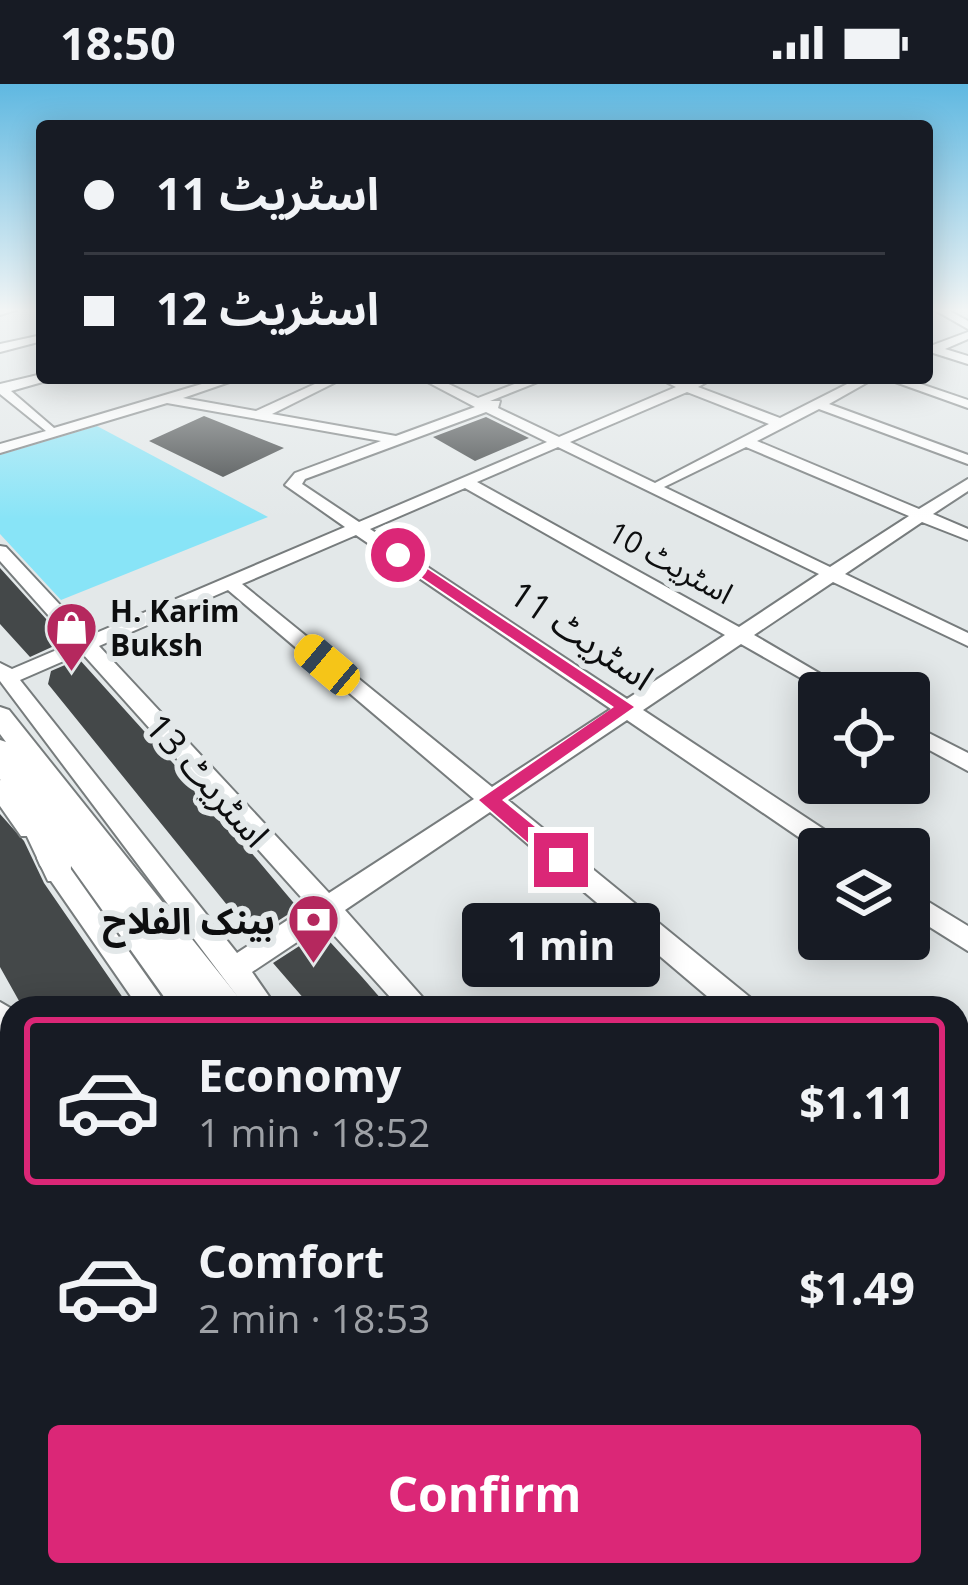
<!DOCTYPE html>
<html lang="en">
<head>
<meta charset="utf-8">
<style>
  body { margin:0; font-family:"Open Sans","Noto Sans Arabic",sans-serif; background:#20242c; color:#f1f3f6; height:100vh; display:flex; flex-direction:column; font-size:45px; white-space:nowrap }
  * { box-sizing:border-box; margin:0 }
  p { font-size:39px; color:#9ea1a6 }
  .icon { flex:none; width:66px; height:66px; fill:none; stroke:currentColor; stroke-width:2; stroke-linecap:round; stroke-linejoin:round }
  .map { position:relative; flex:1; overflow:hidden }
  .sheet { position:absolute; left:0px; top:912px; width:969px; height:591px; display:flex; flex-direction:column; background:#171b24; border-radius:36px 36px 0 0; box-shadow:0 6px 30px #0003 }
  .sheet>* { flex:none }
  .guide { position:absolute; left:36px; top:36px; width:897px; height:264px; border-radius:12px; box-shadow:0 6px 30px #0003; display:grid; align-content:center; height:264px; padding:0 48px; background:#171b24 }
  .fabs { position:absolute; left:798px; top:588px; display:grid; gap:24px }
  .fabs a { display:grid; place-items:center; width:132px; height:132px; border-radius:12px; background:#171b24; box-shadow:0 6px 30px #0003; font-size:60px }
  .end { position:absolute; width:54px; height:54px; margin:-27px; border:15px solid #db2777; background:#fff; box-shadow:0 0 0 6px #fff }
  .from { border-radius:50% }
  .bubble { position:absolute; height:84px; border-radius:12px; background:#171b24; box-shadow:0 6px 30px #0003; font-size:39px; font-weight:700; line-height:84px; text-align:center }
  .car { position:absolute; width:36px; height:72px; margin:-36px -18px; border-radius:15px; box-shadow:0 0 9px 3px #0007; background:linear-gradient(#f5c518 24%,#345 0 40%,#f5c518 0 76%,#345 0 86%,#f5c518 0) }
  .guide b { display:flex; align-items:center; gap:42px; height:114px; font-size:45px }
  .guide b+b { border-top:3px solid #363941 }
  .guide i { width:30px; height:30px; background:#f1f3f6 }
  ul { padding:21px 0 0; list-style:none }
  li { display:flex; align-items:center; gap:36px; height:168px; margin:0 24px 18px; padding:0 24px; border:6px solid transparent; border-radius:12px }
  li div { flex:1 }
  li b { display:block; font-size:45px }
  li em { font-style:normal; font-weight:700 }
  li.current { border-color:#db2777 }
  li>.icon { width:108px; height:108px; stroke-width:1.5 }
  .primary-button { display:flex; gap:24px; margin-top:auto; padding:24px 48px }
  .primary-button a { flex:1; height:138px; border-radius:12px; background:#db2777; color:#fff; font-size:48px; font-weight:700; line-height:138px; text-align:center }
  .status { display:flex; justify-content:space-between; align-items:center; height:84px; padding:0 60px; background:#171b24; direction:ltr }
  .status svg { height:33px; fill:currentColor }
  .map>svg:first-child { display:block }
  .green { fill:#88e4f7 }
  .building { fill:#444849 }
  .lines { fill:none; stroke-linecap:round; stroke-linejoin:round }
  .minor-casing { stroke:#777c7d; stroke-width:4 }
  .major-casing { stroke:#777c7d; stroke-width:4 }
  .minor { fill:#fff; fill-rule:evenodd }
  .major { fill:#fff; fill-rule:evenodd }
  .route { fill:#db2777 }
  .labels { text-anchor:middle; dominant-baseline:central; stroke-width:12; stroke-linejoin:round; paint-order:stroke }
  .far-street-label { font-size:30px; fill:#0d0e0f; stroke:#e3e8e9 }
  .far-poi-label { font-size:30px; font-weight:bold; fill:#0d0e0f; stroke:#e3e8e9; text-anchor:start }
  .street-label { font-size:36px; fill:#0d0e0f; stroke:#e3e8e9 }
  .poi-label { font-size:36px; font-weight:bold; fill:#0d0e0f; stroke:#e3e8e9; text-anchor:end }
</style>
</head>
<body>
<div class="status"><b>18:50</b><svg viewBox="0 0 49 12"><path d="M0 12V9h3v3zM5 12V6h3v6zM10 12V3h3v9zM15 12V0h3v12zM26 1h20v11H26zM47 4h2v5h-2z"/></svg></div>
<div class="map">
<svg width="968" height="1501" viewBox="0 0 968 1501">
  <rect width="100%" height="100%" fill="#e3e8e9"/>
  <path class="green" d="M97,342L268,433L61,516L0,450V371Z"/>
  <path class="building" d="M204,332L284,364L223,393L149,357Z
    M486,333L529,354L475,377L433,353Z
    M0,484L57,547L65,557L30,573L0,540Z
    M79,575L218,729L298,824L253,853L48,600L51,587Z
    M0,730L24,757L44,799L130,924H23L0,883Z
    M321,848L362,893L389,924H312L273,879Z"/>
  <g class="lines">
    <defs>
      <path id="minor" d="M0,225H18L0,231Z
        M933,225H946L968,237V245Z
        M968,248V255L945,265L968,272V280L927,267V259L933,261Z
        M42,251V257L0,268V260Z
        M42,290V294H48L46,297L11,307L54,344L222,294H241L183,314L256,327L328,294H344L272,330L396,352L475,323L420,294H436L478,314L530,294H548L490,317H500L498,324L559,353L676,303L658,294L687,298L714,294L698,303L780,334L859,294H875L829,320L968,371V380L819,325L757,357L919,425L968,395V407L933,430L968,445V456L922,438L845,490L968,549V562L833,498L754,551L853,609H827L741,560L643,626L843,758L846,765L819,767L627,636L508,716L752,915L756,924H721L490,728L345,826L432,924H400L324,840L252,888L277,924H246L0,597V579L12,585L73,559L0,477V462L6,463L89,552L345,443L285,401L295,389L381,357L167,319L0,369V360L46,347L0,310V300ZM687,308L769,340L655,399L570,358ZM486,328L547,358L359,438L302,400L305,395ZM558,363L819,490L739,543L477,398ZM746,363L909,432L830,483L664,403ZM465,404L725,551L627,615L370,445ZM356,451L611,625L492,703L242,500ZM228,506L474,715L329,809L99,562ZM82,569L309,822L237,869L20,596Z
        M884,294H903L968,316V324Z
        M909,639L968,669V687L909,655Z
        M0,696L8,698L37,740L41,746L37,752H21L0,722Z
        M49,764L58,767L169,924H139L40,781L37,774L40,767Z
        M909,806L968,842V867L909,830Z
        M0,918L12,925V966L0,959Z
        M968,1002V1042L957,1046V1007Z
        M12,1017V1050L0,1056V1022Z
        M968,1051V1124L957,1120V1056Z
        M957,1474L968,1481V1501H931L927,1491H957Z
        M281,1491H325L329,1501H285Z
        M492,1491H535L539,1501H496Z
        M654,1491H698L702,1501H658Z"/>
      <path id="major" d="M0,623L9,626L247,924H172L71,782L70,797H48L0,695V656L6,658L0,650Z
        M536,1491H643L647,1501H541Z"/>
    </defs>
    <use href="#minor" class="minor-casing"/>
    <use href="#major" class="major-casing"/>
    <use href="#minor" class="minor"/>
    <use href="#major" class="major"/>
  </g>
  <linearGradient id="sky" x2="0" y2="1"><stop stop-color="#5fb8e1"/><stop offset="0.52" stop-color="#f2f5f5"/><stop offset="1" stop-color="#f2f5f5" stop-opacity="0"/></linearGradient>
  <rect width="968" height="435" fill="url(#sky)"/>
  <path class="route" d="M393,468H402L634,623L502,716L568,770V781H554L479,716L614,623L393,474Z"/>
  <defs>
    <symbol id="shop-pin" viewBox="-11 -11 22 30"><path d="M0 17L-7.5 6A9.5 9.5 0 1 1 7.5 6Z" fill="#b5285e" stroke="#e3e8e9"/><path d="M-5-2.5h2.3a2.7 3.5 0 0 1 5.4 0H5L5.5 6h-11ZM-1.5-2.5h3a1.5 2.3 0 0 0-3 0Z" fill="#fff"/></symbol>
    <symbol id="bank-pin" viewBox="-11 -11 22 30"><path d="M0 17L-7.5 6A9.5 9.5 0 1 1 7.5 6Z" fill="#b5285e" stroke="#e3e8e9"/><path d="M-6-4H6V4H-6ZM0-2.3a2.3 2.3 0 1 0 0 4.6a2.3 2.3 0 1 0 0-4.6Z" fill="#fff"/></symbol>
  </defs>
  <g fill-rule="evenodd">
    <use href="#shop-pin" x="42" y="514" width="59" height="81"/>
    <use href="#bank-pin" x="284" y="806" width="59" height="81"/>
  </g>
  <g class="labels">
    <g class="far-street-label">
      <text transform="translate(671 478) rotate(29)">اسٹریٹ 10</text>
    </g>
    <g class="far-poi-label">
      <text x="110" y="526">H. Karim<tspan x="110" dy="34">Buksh</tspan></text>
    </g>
    <g class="street-label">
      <text transform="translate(582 551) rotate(34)">اسٹریٹ 11</text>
      <text transform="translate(208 696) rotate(48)">اسٹریٹ 13</text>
    </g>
    <g class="poi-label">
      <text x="275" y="836">بینک الفلاح</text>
    </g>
  </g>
</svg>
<div class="fabs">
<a><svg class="icon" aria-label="locate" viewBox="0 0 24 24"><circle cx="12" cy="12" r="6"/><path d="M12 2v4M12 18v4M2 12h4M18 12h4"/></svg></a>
<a><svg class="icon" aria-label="layers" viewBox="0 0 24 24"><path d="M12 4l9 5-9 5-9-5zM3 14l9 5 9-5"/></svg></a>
</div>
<i class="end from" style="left:398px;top:471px"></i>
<i class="end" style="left:561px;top:776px"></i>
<div class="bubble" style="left:462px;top:819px;width:198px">1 min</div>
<i class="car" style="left:327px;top:581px;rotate:310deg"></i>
<div class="guide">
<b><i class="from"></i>اسٹریٹ 11</b>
<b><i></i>اسٹریٹ 12</b>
</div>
<section class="sheet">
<ul>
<li class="current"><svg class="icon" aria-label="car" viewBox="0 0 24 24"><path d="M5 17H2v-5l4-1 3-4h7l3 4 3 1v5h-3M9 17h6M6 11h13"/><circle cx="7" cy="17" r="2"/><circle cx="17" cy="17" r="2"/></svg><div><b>Economy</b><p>1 min · 18:52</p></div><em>$1.11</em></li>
<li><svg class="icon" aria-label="car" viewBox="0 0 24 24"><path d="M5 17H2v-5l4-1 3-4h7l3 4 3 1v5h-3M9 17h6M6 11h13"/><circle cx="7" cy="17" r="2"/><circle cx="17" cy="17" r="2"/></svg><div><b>Comfort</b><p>2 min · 18:53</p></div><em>$1.49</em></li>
</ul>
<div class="primary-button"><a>Confirm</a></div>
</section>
</div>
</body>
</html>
